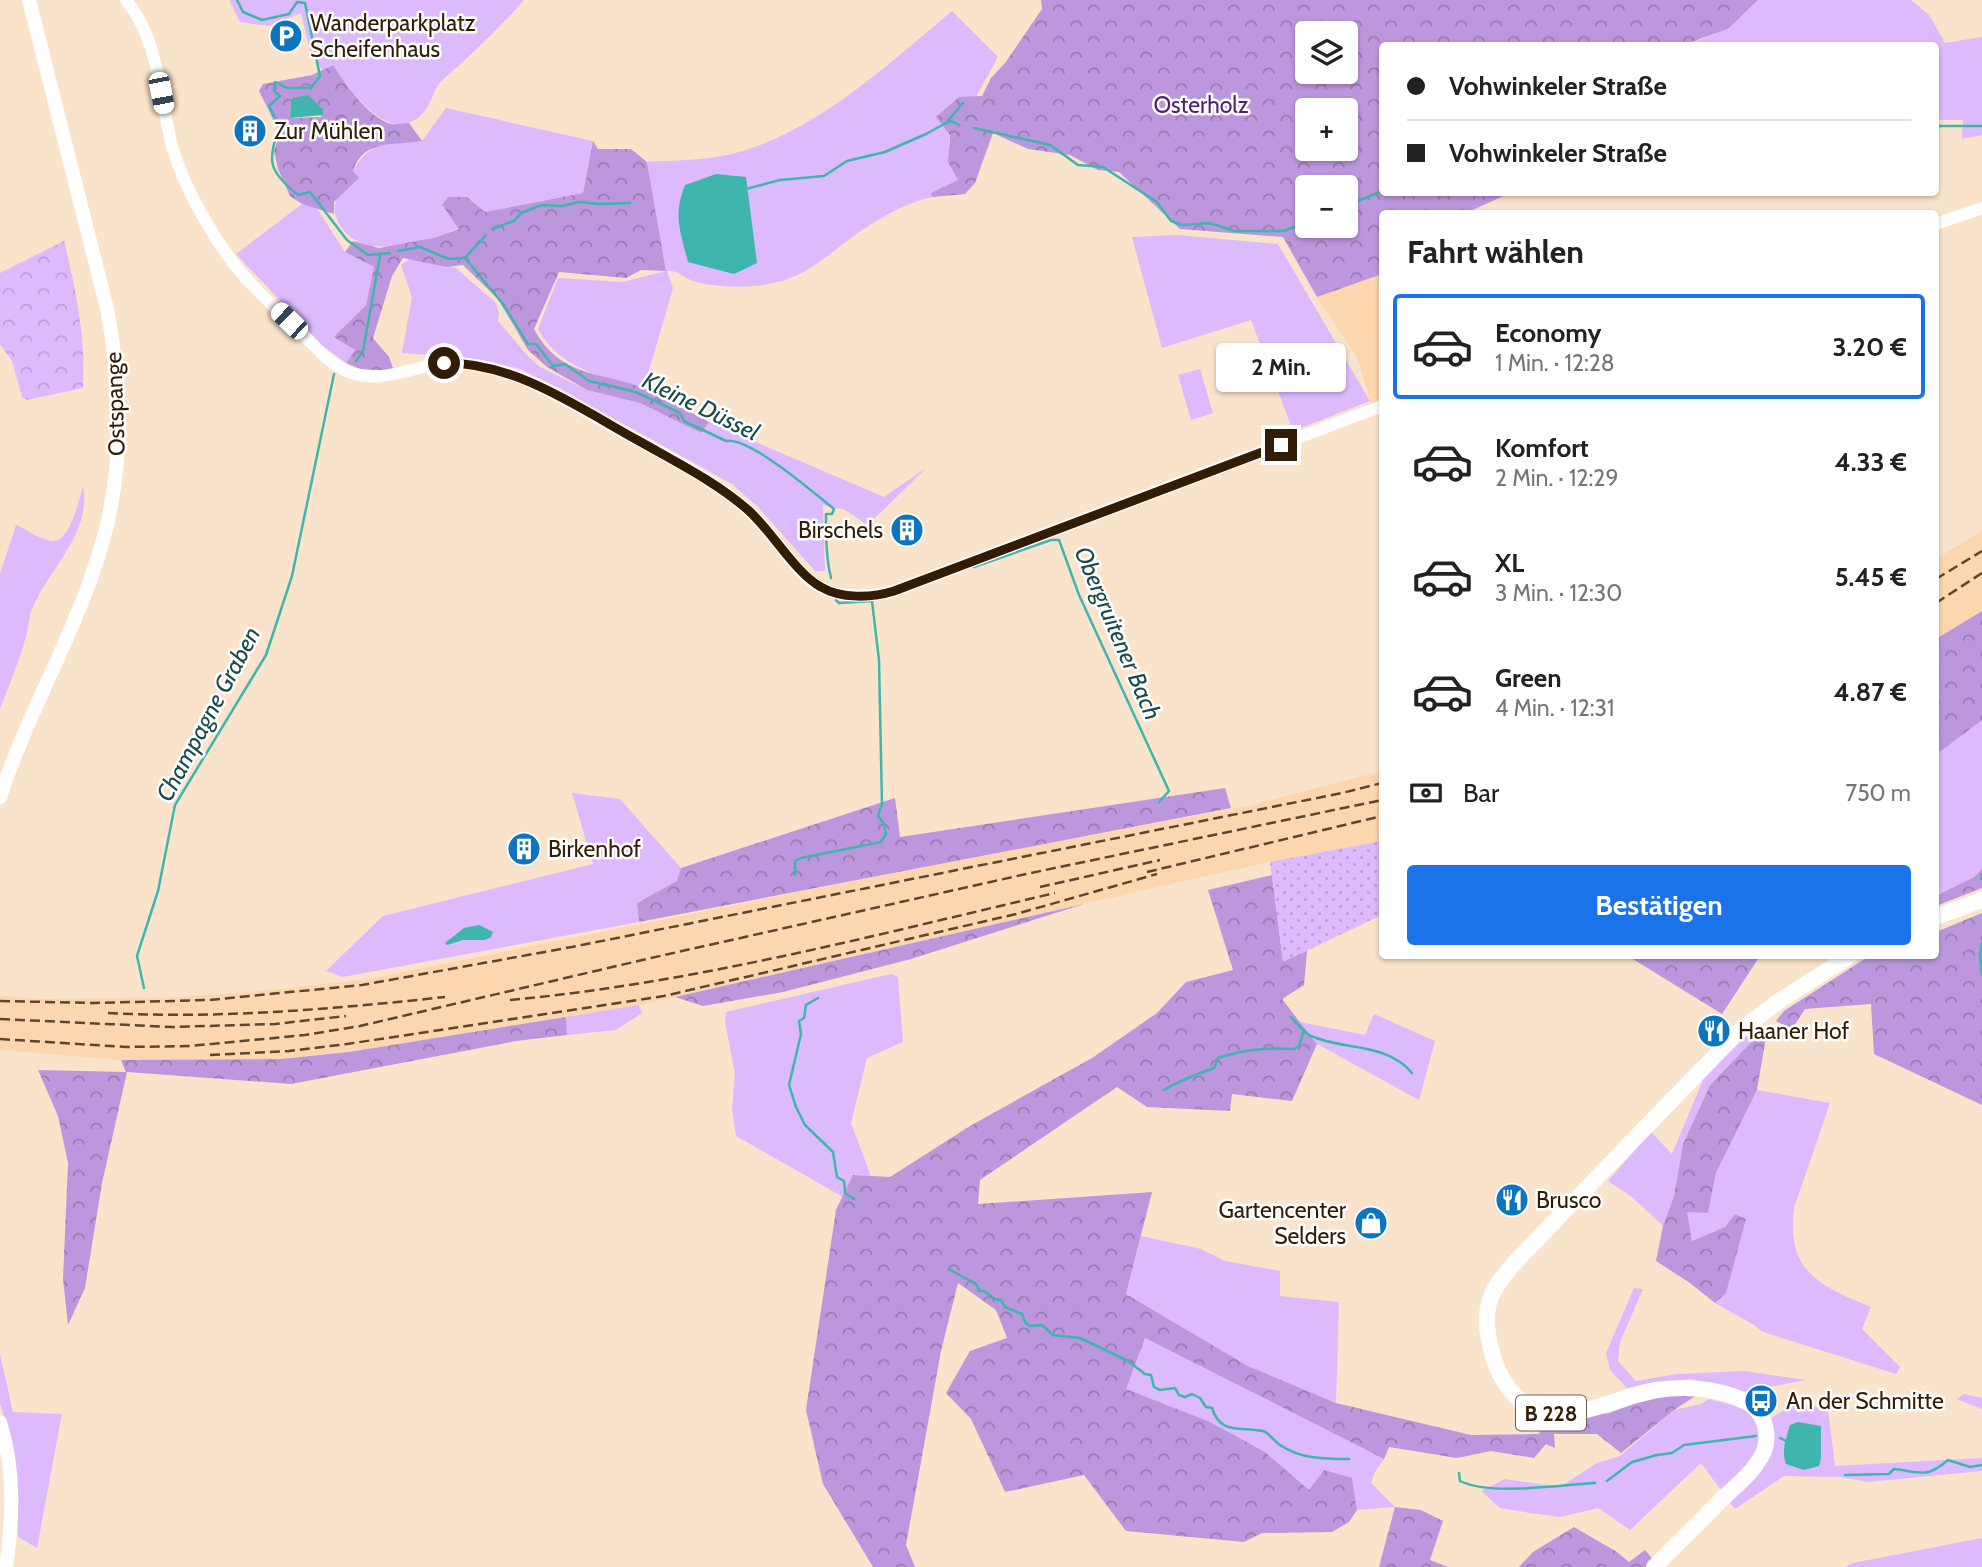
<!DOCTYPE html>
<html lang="de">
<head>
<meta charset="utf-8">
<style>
  body { margin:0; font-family:Cabin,sans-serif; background:#f6f6f6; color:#222; height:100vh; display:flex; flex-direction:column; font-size:26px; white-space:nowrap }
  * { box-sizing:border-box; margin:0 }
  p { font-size:23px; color:#767676 }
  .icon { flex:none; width:38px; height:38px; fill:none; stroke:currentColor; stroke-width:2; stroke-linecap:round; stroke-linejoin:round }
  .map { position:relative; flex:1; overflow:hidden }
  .sheet { position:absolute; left:1379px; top:210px; width:560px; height:749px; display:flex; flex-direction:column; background:#fff; border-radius:7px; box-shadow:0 2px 5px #0004 }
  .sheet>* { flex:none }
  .top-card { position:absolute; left:1379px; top:42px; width:560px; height:154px; border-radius:7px; box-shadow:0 2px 5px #0004; display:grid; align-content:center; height:154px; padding:0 28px; background:#fff }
  .controls { position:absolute; left:1295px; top:21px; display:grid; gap:14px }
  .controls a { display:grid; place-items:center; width:63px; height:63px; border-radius:7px; background:#fff; box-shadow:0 2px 5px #0004; font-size:35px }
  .end { position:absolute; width:32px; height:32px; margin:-16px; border:9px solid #321d04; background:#fff; box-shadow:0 0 0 4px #fff }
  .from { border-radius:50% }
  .bubble { position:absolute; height:49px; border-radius:7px; background:#fff; box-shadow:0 2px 5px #0004; font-size:23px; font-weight:700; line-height:49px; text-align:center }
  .car { position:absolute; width:21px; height:42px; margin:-21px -10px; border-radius:9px; box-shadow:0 0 5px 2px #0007; background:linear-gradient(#fff 24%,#345 0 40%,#fff 0 76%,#345 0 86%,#fff 0) }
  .top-card b { display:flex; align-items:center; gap:24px; height:66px; font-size:26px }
  .top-card b+b { border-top:2px solid #e0e0e0 }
  .top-card i { width:18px; height:18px; background:#222 }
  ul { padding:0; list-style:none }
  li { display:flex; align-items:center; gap:21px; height:105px; margin:0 14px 10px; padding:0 14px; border:4px solid transparent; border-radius:7px }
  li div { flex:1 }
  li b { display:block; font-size:26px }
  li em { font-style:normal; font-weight:700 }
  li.selected { border-color:#1a73e8 }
  li>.icon { width:63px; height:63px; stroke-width:1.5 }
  h2 { padding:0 28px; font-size:32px; line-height:84px }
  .pay { display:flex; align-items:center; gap:18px; height:77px; padding:0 28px; font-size:26px }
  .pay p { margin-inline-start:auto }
  .cta { display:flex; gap:14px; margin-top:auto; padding:14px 28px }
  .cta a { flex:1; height:80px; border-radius:7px; background:#1a73e8; color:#fff; font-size:28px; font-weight:700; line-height:80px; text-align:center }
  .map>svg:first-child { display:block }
  .built { fill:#fcd6af }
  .grass { fill:#ddbafd }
  .forest { fill:url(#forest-crowns); fill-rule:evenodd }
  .park { fill:url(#park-crowns) }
  .garden { fill:url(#garden-dots) }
  .water { fill:#3eb6ad }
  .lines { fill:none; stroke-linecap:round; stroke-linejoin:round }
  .stream { stroke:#3eb6ad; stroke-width:2.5 }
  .tertiary { stroke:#fff; stroke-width:12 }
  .secondary { stroke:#fff; stroke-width:14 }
  .primary { stroke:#fff; stroke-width:16 }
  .rail { stroke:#5c462e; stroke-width:2.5; stroke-dasharray:10 5; stroke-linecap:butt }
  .route { stroke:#321d04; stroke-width:9 }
  .labels { text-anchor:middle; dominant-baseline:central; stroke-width:5; stroke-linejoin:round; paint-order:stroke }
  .shield { fill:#fff; stroke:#70614f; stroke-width:2 }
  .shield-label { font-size:21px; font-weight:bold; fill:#321d04 }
  .poi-label { font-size:23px; fill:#321d04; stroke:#fff; text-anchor:start }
  .park-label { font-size:23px; fill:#4f1f70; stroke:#fff }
  .street-label { font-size:23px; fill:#321d04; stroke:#fff }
  .water-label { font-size:24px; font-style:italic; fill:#194c48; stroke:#fff }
</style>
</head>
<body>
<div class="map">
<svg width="1982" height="1567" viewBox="0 0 1982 1567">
  <defs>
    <pattern id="forest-crowns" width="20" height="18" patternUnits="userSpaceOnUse" patternTransform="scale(1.75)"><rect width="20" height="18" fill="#bc97dd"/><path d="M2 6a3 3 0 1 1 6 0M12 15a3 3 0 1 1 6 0" fill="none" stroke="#997bb1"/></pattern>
    <pattern id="park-crowns" width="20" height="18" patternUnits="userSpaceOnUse" patternTransform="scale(1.75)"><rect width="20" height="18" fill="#ddbafd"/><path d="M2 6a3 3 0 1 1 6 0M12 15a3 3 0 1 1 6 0" fill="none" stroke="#be9fd7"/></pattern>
    <pattern id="garden-dots" width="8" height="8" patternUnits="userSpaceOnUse" patternTransform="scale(1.75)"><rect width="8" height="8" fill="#ddbafd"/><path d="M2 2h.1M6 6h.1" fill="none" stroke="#be9fd7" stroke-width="1.8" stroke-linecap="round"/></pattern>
  </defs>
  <rect width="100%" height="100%" fill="#fae3cb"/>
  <path class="built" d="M1382,274V402L1372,407L1357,357L1317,297Z
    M1982,531V611L1936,639V559Z
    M1382,771V841L1255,865L635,1006L349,1052L281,1059L121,1060L0,1050V996L40,999L162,998L252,992L363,980L899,872L1248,806Z"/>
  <path class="grass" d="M229,0H524C506,21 487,39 467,58C458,67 447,75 439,84C432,93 431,105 423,113C390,149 350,90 333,65L322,70L310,52L301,13L269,26L240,22Z
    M1758,0H1911L1930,16L1945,43L1982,37V135L1962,139L1963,120H1936V46H1683L1728,29Z
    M952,11L998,57L976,97H959C951,130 941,150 958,180L932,193V197C902,204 876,220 851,238C829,254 809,273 782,281C756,288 723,289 696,282C685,279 679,270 667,271L673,288L644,388C604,378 558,368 538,329L558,278L622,282L666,271L647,162C673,160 702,161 727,155C812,136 887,65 952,11Z
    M446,108L593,141L583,193L485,212L467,197L442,206L460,228C427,241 365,263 341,227C330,209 335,200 345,184C355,167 361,154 379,145C390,140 409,143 422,141Z
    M302,204L316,207L345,252L374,267L366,305L335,337L355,350L346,363L323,346L236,254Z
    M1178,235L1278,244L1370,401L1293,431L1251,320L1162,348L1132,237Z
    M412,257L456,268L496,303L499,313L498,321L527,355L540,367L587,390L640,403L701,433L709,422L884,497L926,468L868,525L845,510L823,505L825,571H815L757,506L732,484L559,388L520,369L476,359L402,353L412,297L401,265Z
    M1200,369L1213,413L1191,420L1178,375Z
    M83,486C92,532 50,568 33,607C29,614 29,624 27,633C20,658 10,684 0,709V574L16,525C27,530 40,539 52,541C70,543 79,500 83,486Z
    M1982,720V869L1974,877L1936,896V755Z
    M572,793L620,799L681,868L678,881L637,903L639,922L343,977L326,971L383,916L593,864Z
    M891,974L898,977L903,1042L867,1058L851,1123L871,1176L853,1175L843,1197L736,1136L732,1110L735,1073L725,1022L726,1012Z
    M639,1005L642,1013L616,1030L567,1035L566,1017Z
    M1374,1014L1435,1041L1419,1100L1317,1044L1300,1022L1365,1035Z
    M1751,1032H1761L1710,1085L1683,1144L1674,1196L1663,1226L1632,1197L1608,1181L1651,1132L1672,1154L1705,1075Z
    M1757,1090L1830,1103L1794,1208C1786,1272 1820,1286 1871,1307L1862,1329L1900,1367L1896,1374L1763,1332L1754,1325L1715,1303L1726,1293L1735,1214L1725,1227L1692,1241L1686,1211L1708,1213L1716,1173Z
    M1141,1236L1201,1249L1225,1261L1280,1271V1296L1339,1302L1336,1403L1248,1366L1126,1294Z
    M1634,1288L1643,1289L1620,1342L1618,1361L1636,1381L1677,1374L1744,1371L1806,1380L1742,1392L1691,1379L1627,1388L1610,1370L1606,1353Z
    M1145,1338L1384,1459L1375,1472L1371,1483L1395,1507L1357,1510L1352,1478L1309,1490L1265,1452L1125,1389Z
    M0,1354L13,1412L62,1414L37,1548L18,1537L17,1484L9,1432L0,1404Z
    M1964,1394L1982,1398V1409L1957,1399Z
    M1709,1399C1726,1404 1754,1407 1758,1427L1794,1403L1828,1409L1835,1466L1982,1458V1471L1868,1482L1840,1477L1784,1476L1735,1509L1701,1463L1630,1530L1598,1508L1561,1517L1530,1513L1500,1508L1481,1491L1505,1479L1560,1487L1597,1463L1620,1456L1674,1410L1701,1404Z
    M1982,1538V1567H1845L1853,1563Z"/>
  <path class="forest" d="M1041,0H1758L1728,29L1683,45L1382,46V192L1510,193L1466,213L1382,214V274L1317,297L1283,237L1180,229L1119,172L1098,170L1070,155L1028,149L993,133L975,183L965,194L932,197L931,193L958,180L948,162L950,135L936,117L959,97L982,96L991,78L1005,63L1042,9ZM1307,33H1346V72H1307ZM1307,110H1346V149H1307ZM1307,187H1346V226H1307Z
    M333,65C345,83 369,119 392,124C397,125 403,123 409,123L422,141C396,146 363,138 353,171L359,178L334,202V214L302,204L290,196L278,169L274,151L280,133L259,91L263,84L312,75ZM313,100L323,109L321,117L290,118L291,101Z
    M593,141L598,149H631L647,162L666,271L641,270L626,278L559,272L534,329C561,379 602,371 646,389C667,399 688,411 709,422L701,433L640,403L587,390L547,367L528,350L498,299L463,265L447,267L403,258L392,276L373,338L389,357L394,371L360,369L346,363L355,350L334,337L366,305L374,267L345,252L353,241L379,248L433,238L459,229L442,205L448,197H467L485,212L583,193Z
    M1982,611V720L1936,755V639Z
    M1225,788L1231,808L639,922L637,903L677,881L681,868L895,798L900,837Z
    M1982,869V888L1936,906V896L1974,877Z
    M1272,875L1283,961L1307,951L1304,985L1282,999L1317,1044L1292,1101L1232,1094L1230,1111L1147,1107L1117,1087L980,1180L978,1204L1152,1192L1126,1294L1248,1366L1336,1403L1471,1435L1538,1434L1553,1420L1609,1413L1634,1404L1670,1395L1700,1393L1674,1410L1621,1453L1597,1434H1554L1555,1448L1546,1444L1534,1458L1491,1451L1457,1458L1389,1447L1384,1459L1145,1338L1126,1389L1210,1422L1265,1452L1309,1490L1324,1470L1352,1478L1357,1510L1349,1522L1332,1532L1262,1533L1244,1542L1126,1531L1084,1475L1005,1492L971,1419L946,1393L970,1351L1007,1338L996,1310L958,1283L941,1351L906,1545L915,1567H873L823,1484L806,1410L836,1210L853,1175L890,1177L970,1126L1092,1058L1157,1013L1186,982L1233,970L1208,890Z
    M1084,904L911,959L783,992L703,1006L675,997Z
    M1982,913V1105L1874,1054L1871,1004L1805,1009L1792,1029L1776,1021L1784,1011L1863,960L1875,956H1936V932Z
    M1628,956H1760L1722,1014Z
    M566,1017L567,1035L516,1041L291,1084L127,1072L102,1183L85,1288L68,1325L63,1279L68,1163L58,1116L38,1070L126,1072L121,1060L281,1059L349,1052Z
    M1761,1032L1766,1037L1757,1090L1716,1173L1708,1213L1687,1212L1692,1241L1725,1227L1735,1214L1746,1219L1726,1293L1715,1303L1690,1283L1656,1261L1663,1226L1674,1196L1683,1144L1710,1085Z
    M1395,1507L1421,1510L1443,1521L1430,1560L1448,1567H1379Z
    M1574,1527L1617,1552L1629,1562L1645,1550L1655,1562L1649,1567H1519L1533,1552Z"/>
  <path class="park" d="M64,241C76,290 86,338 83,388L27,400L22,397L12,361L0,344V273Z"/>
  <path class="garden" d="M1382,841V915L1283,962L1270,862Z"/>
  <path class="water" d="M308,95L323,109V115L290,118L291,101L293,98Z
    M716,174L746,177L757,263L734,274L688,262C680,231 673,215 685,185Z
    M479,925L493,932L491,937L485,940H463L447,945L445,943L464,928Z
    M1798,1422L1821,1426V1458L1819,1466L1804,1470L1786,1464C1781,1450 1786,1439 1790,1425Z"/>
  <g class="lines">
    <path class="stream" d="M237,0L243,12L262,20L289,14L297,2L305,3L320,76L311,88H287L275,82L274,91L280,96L269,106L280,127C266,160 269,172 298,195L310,192L347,240L368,255L390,253
      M947,122L963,103
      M1936,126H1982
      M974,128L1050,145L1078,165L1103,167L1157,202L1171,221L1182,225L1209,223L1235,231H1284L1307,222
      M746,189L780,180L824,176L847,161L885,152L926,134L946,123L951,121L959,125
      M1346,206L1382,191
      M492,229L514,221L521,213L542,205L562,206L579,202L600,204L630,203
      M398,251L420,247L449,259L465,258L503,304L528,344H536L553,366L565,364L589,381L636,392L680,413L684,421L726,441C750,437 814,493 834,509L832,514H826C826,536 826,557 831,578
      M465,258L486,235
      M356,361L363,351L380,256
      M974,567L1051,540H1059L1079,595L1169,791L1159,802
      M795,875V861L801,858L881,842L886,834L884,824L878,816L882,804L879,660L872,601L839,603L836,600
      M1981,879L1982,878
      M1982,943L1980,954L1982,975
      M144,988L137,956L158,891L175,805L266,655L292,576L334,374
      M818,998L806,1005L804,1018L799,1021L801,1034L789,1085L796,1107L805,1125L833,1152L837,1177L844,1181L845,1193L854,1199
      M1291,1017C1297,1023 1303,1032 1311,1036C1345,1051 1386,1042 1412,1073
      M1164,1090C1179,1081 1197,1074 1214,1068L1218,1058C1244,1049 1267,1047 1294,1049L1299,1046L1304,1030
      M949,1269L977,1285L979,1291H984L995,1299L1001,1300L1005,1307L1022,1314L1025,1322L1030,1326L1042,1325L1053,1335L1080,1338L1128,1361L1145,1374L1151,1375L1154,1387L1160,1390L1175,1388L1179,1395L1185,1397L1192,1394L1200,1398L1206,1407L1212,1408C1221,1436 1241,1426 1263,1431C1269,1433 1274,1441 1280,1445C1300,1459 1325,1459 1349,1459
      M1780,1438L1788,1442
      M1459,1473L1460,1481C1490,1496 1560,1485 1595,1483
      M1845,1475L1889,1474L1894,1469C1921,1472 1926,1479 1948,1460L1970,1467L1982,1465
      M1607,1481L1632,1462L1657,1455L1672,1453L1684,1445L1756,1436"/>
    <path class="tertiary" d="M126,0C159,40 159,93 171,142C181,183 217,246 245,277C262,296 280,313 298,330C313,344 328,363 347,371C384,387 416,363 452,363C509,363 562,398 610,425C656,451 707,474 747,509C771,529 795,574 820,587C842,599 871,597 894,591L1382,406
      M1936,224L1982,208"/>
    <path class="secondary" d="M0,797C30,705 84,620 107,525C124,452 121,382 107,309L29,0
      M0,1422C15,1470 13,1518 6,1567"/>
    <path class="primary" d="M1936,917L1982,900
      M1654,1567C1677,1544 1700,1522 1722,1499C1737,1485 1756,1470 1764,1451C1771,1432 1763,1410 1745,1401C1718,1388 1685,1386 1656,1390C1619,1396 1580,1421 1542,1411C1514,1405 1497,1375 1491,1349C1480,1306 1491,1288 1519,1258L1737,1033L1779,1001L1850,956"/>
    <path class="rail" d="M1936,579L1982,551
      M1936,603L1982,573
      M1147,872L1382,816
      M1040,887L1160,860
      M510,1000C695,983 875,935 1055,893
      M0,1001L95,1003L209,1000L362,985L572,947L1342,793L1382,783
      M108,1013C221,1019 333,1009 445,997
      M0,1019L172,1027L275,1024L346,1016
      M0,1039L126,1047L190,1046L305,1035L360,1026L651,958L1026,874L1382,800
      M210,1055L289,1051L347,1044L664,996L1016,914L1157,874"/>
  </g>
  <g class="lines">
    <path class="route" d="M444,363C515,362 579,408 639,441C676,462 716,482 748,510C771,530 796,574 821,587C841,599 872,598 894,591L1281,445"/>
  </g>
  <defs>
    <symbol id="parking-disc" viewBox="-11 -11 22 22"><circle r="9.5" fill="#0d75c0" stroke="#fff"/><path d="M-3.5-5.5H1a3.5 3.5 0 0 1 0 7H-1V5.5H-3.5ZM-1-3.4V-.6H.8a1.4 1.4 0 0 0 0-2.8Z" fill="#fff"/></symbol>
    <symbol id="building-disc" viewBox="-11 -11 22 22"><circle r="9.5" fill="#0d75c0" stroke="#fff"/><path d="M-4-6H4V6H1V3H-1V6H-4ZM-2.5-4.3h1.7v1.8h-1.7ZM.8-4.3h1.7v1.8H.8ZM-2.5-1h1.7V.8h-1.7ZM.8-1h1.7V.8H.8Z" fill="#fff"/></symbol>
    <symbol id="restaurant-disc" viewBox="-11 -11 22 22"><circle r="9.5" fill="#0d75c0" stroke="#fff"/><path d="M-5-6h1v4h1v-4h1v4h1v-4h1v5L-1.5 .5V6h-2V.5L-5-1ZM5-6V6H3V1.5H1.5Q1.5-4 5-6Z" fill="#fff"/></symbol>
    <symbol id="shop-disc" viewBox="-11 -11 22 22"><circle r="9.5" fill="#0d75c0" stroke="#fff"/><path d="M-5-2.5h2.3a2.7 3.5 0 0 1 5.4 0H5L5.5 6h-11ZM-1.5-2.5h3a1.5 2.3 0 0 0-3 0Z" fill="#fff"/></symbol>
    <symbol id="bus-disc" viewBox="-11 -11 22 22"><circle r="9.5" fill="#0d75c0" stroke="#fff"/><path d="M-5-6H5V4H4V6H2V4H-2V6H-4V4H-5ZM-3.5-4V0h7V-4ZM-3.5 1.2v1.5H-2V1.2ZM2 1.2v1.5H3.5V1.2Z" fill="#fff"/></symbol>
  </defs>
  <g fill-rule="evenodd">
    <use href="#parking-disc" x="267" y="17" width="38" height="38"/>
    <use href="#building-disc" x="231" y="112" width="38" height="38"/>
    <use href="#building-disc" x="888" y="511" width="38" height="38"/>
    <use href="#building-disc" x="505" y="830" width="38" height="38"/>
    <use href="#restaurant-disc" x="1695" y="1012" width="38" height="38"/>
    <use href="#restaurant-disc" x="1493" y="1181" width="38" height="38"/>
    <use href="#shop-disc" x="1352" y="1204" width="38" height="38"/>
    <use href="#bus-disc" x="1742" y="1382" width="38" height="38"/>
  </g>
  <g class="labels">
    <rect class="shield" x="1516" y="1395.5" width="70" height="35" rx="5"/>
    <g class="shield-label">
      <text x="1551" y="1413">B 228</text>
    </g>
    <g class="poi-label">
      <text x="310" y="23">Wanderparkplatz<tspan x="310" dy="26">Scheifenhaus</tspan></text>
      <text x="274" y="131">Zur Mühlen</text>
      <text x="883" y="530" text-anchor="end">Birschels</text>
      <text x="548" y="849">Birkenhof</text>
      <text x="1738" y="1031">Haaner Hof</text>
      <text x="1536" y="1200">Brusco</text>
      <text x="1346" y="1210" text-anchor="end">Gartencenter<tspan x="1346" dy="26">Selders</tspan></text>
      <text x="1786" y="1401">An der Schmitte</text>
    </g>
    <g class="park-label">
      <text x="1201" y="105">Osterholz</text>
    </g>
    <g class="street-label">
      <text transform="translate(115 404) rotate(-92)">Ostspange</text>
    </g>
    <g class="water-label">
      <text transform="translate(701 406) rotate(26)">Kleine Düssel</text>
      <text transform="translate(1118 633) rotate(67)">Obergruitener Bach</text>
      <text transform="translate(208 714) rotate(-62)">Champagne Graben</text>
    </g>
  </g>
</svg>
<div class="controls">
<a><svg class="icon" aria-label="layers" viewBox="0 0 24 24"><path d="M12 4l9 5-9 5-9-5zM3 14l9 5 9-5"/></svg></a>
<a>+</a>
<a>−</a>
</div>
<i class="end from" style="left:444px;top:363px"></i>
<i class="end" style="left:1281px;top:445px"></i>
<div class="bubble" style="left:1216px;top:343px;width:130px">2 Min.</div>
<i class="car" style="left:161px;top:93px;rotate:169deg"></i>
<i class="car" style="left:289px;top:321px;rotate:314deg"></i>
<div class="top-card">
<b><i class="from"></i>Vohwinkeler Straße</b>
<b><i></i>Vohwinkeler Straße</b>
</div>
<section class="sheet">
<h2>Fahrt wählen</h2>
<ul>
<li class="selected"><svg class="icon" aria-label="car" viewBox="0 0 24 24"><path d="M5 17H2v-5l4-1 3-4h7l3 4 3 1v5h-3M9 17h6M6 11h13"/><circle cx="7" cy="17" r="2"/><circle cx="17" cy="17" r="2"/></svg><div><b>Economy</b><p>1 Min. · 12:28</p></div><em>3.20 €</em></li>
<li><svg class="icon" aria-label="car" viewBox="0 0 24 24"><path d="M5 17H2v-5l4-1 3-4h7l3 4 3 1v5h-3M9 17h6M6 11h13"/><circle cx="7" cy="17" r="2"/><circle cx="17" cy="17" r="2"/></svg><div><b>Komfort</b><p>2 Min. · 12:29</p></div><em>4.33 €</em></li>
<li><svg class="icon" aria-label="car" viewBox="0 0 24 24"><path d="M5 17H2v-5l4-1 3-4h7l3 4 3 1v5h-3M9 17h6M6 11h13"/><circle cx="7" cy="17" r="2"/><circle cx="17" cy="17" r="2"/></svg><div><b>XL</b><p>3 Min. · 12:30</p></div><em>5.45 €</em></li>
<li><svg class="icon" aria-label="car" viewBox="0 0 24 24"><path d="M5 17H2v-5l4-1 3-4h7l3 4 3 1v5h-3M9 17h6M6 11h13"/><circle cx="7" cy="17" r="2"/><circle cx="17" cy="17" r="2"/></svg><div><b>Green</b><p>4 Min. · 12:31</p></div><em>4.87 €</em></li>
</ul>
<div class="pay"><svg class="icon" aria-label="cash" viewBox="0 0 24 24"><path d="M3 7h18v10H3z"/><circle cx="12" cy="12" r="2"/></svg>Bar<p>750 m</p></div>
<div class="cta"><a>Bestätigen</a></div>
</section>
</div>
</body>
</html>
